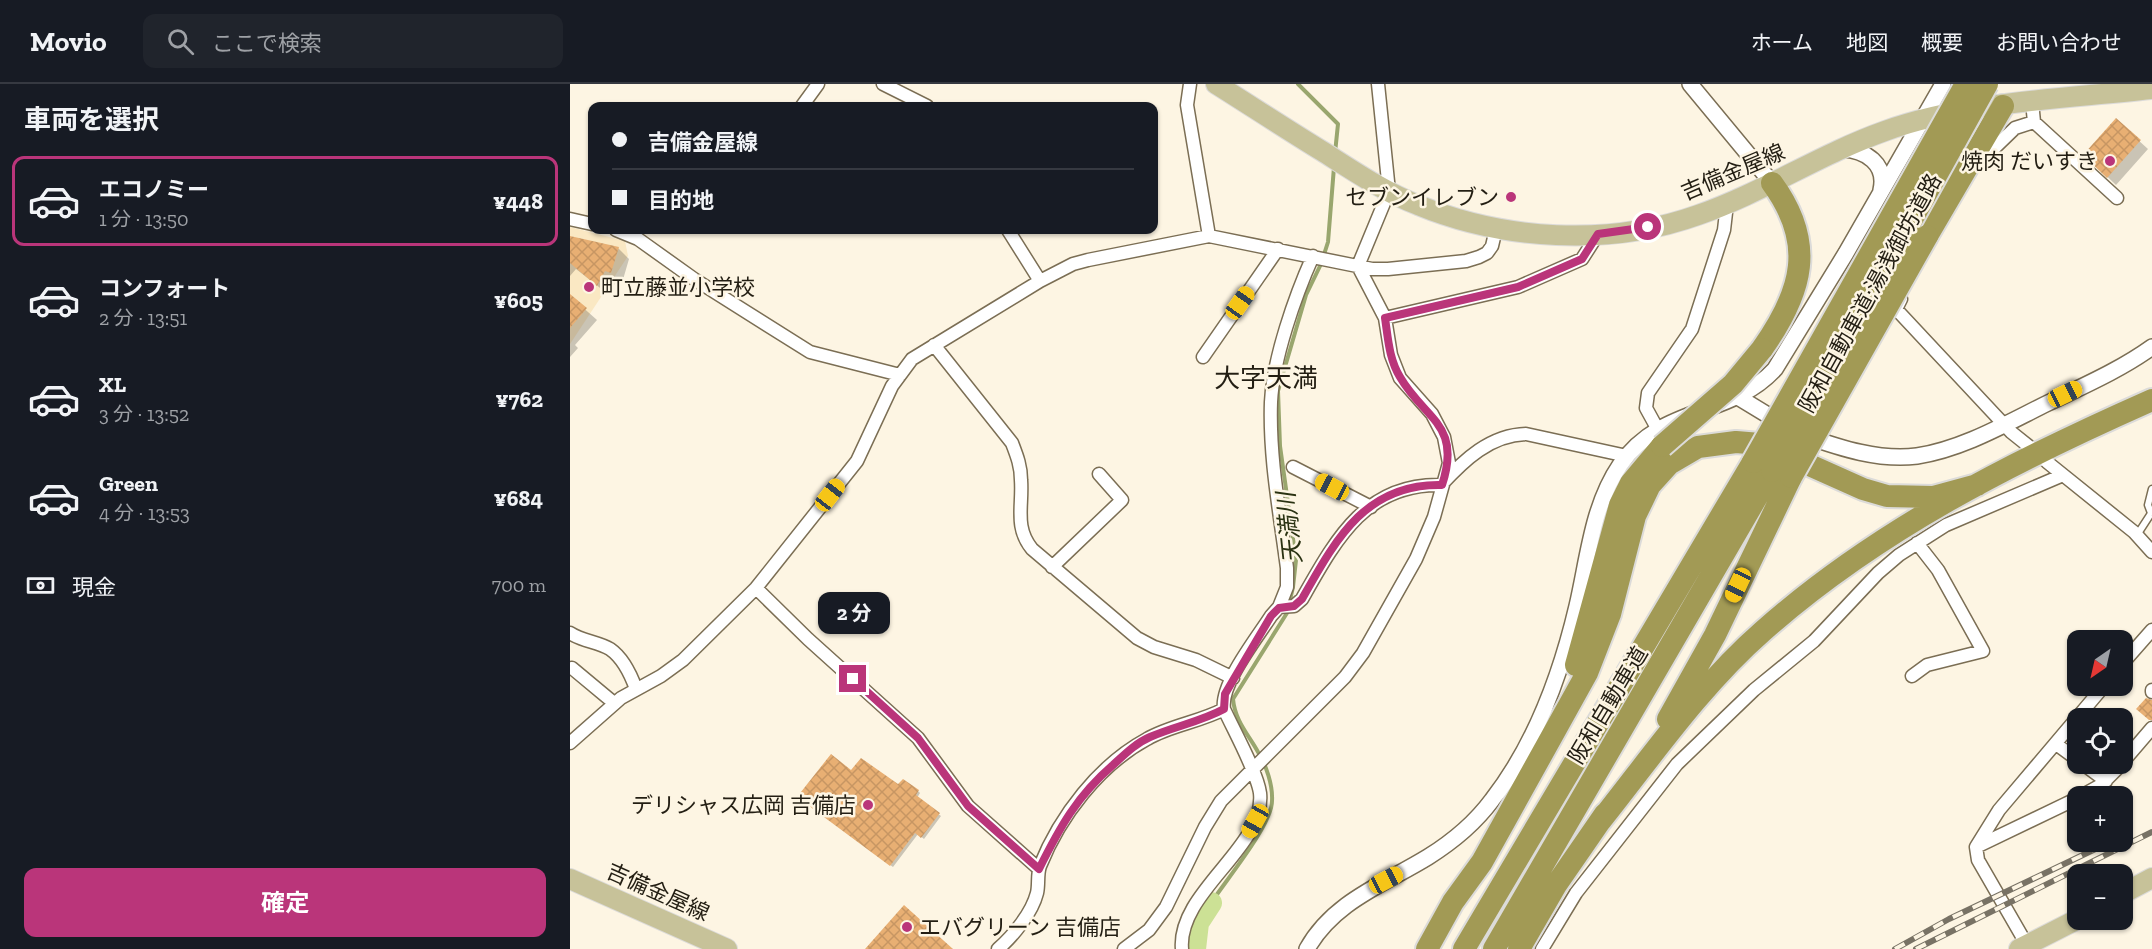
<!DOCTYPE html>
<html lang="ja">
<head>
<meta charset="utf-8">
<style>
  body { margin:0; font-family:"Zilla Slab","Noto Sans JP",serif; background:#20242c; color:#f1f3f6; height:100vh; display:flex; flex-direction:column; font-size:22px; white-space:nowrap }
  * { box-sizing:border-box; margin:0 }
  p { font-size:20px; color:#9ea1a6 }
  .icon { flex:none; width:33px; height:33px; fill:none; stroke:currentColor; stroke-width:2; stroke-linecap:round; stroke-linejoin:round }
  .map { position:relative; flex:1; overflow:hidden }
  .drawer { display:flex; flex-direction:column; background:#171b24; width:570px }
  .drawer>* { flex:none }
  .guide { position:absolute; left:18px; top:18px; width:570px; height:132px; border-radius:12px; box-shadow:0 2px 4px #0004; display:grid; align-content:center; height:132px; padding:0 24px; background:#171b24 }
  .needle { width:39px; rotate:214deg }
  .controls { position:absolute; left:1497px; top:546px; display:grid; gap:12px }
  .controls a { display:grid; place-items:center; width:66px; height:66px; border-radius:12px; background:#171b24; box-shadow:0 2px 4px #0004; font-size:30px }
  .end { position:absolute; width:27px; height:27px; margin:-14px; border:8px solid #ba357a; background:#fff; box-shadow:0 0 0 3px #fff }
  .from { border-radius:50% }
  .bubble { position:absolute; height:42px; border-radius:12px; background:#171b24; box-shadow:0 2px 4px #0004; font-size:20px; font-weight:700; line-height:42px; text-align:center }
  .car { position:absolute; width:18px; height:36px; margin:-18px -9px; border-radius:8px; box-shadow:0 0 4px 2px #0007; background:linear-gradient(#f5c518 24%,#345 0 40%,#f5c518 0 76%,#345 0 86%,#f5c518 0) }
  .guide b { display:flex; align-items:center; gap:21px; height:57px; font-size:22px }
  .guide b+b { border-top:2px solid #363941 }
  .guide i { width:15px; height:15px; background:#f1f3f6 }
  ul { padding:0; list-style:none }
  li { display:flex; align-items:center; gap:18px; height:90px; margin:0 12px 9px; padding:0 12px; border:3px solid transparent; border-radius:12px }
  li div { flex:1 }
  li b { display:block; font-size:22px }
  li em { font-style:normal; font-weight:700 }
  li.selected { border-color:#ba357a }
  li>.icon { width:54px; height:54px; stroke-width:1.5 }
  h2 { padding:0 24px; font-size:27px; line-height:72px }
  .pay { display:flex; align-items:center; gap:15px; height:66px; padding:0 24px; font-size:22px }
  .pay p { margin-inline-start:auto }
  .primary-button { display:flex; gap:12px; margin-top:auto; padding:12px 24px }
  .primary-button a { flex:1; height:69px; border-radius:12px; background:#ba357a; color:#fff; font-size:24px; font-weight:700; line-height:69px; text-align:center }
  header { display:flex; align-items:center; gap:36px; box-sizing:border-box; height:84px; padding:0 30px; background:#171b24; border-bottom:2px solid #363941 }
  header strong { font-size:28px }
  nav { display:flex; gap:33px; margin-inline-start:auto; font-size:21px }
  .search { width:420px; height:54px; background:#20242c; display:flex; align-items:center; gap:15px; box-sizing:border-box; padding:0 21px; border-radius:12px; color:#9ea1a6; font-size:22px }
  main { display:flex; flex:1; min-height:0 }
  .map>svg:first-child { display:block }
  .built { fill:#fae8c3 }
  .shadow { fill:#0003 }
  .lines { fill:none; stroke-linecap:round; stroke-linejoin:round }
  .stream { stroke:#99a66e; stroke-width:4 }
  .river { stroke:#cce195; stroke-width:22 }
  .building { fill:url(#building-cross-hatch) }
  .service-casing { stroke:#7b6e54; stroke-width:9 }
  .minor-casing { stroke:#7b6e54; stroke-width:15 }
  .tertiary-casing { stroke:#7b6e54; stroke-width:18 }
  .primary-casing { stroke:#dcdbd9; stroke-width:22 }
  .motorway-casing { stroke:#dcdbd9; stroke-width:26 }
  .service { stroke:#fff; stroke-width:6 }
  .minor { stroke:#fff; stroke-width:12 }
  .tertiary { stroke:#fff; stroke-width:15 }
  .primary { stroke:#c7c299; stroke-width:20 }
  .motorway { stroke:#a29a55; stroke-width:22 }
  .rail-casing { stroke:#787265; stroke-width:6 }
  .rail { stroke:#fdf5e3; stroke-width:4; stroke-dasharray:11; stroke-linecap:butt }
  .motorway-bridge-casing { stroke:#dcdbd9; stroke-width:26; stroke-linecap:butt }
  .motorway-bridge { stroke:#a29a55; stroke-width:22 }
  .route { stroke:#ba357a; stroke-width:8 }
  .poi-dot { fill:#ba357a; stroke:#fdf5e3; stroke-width:2 }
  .labels { text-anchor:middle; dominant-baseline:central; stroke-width:5; stroke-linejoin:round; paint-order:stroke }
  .poi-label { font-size:22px; fill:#231e13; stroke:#fdf5e3; text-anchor:end }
  .street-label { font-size:22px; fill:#231e13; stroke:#fdf5e3 }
  .water-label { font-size:24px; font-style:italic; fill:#2a3212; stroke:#fdf5e3 }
  .quarter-label { font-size:26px; fill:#231e13; stroke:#fdf5e3 }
</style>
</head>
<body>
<header>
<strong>Movio</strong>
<div class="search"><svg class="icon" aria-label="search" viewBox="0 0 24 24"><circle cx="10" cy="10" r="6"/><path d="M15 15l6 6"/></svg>ここで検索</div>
<nav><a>ホーム</a><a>地図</a><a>概要</a><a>お問い合わせ</a></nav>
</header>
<main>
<section class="drawer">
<h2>車両を選択</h2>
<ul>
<li class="selected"><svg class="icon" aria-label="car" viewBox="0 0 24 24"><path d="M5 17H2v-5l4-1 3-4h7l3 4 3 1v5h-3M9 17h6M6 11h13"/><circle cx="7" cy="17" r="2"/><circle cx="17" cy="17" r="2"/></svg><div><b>エコノミー</b><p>1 分 · 13:50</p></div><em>¥448</em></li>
<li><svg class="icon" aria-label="car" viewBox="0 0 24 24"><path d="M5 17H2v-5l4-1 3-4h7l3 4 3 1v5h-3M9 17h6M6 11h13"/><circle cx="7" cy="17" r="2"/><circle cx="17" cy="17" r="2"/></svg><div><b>コンフォート</b><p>2 分 · 13:51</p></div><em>¥605</em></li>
<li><svg class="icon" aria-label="car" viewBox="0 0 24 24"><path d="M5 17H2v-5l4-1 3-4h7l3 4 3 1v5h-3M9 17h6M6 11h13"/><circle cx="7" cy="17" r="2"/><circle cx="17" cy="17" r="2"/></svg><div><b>XL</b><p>3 分 · 13:52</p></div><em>¥762</em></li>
<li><svg class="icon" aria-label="car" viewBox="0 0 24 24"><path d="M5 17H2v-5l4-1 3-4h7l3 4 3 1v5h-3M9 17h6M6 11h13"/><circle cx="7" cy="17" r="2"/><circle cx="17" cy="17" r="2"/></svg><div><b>Green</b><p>4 分 · 13:53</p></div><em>¥684</em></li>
</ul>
<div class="pay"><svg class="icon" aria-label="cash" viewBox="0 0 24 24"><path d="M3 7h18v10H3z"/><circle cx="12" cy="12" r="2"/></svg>現金<p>700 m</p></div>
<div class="primary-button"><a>確定</a></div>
</section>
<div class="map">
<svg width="1582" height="865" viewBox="0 0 1582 865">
  <defs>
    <pattern id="building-cross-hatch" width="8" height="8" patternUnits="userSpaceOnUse" patternTransform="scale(1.5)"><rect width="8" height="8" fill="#e8af73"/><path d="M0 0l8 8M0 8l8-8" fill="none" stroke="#c79663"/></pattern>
  </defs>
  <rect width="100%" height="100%" fill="#fdf5e3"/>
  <path class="built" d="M0,143L55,157L58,172L0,260Z"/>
  <path class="shadow" d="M1546,36L1578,65L1546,101L1523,79Z
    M0,153L48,164L59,175L52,199L46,197L39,211L6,185L0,192Z
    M0,212L27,236L5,261L8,264L0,273Z
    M281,688L348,707L350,709L347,714L371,732L354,755L348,750L323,783L231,715Z"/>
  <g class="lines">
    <path class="stream" d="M728,0L768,40L765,69
      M641,819C656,796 702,741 702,717C703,701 696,681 688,668C678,650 665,637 663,615L717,529L723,503L726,476L710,362L708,307L736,211L751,180L758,158L764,83"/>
    <path class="river" d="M625,865L628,839L641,819"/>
  </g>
  <path class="building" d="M1546,34L1571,56L1537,94L1513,71Z
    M0,152L49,163L41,189L35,187L27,202L0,179Z
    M0,210L17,224L0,244Z
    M1576,614L1582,616V636H1579L1566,625Z
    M261,670L281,686L291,674L328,700L333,695L349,706L346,711L370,729L351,754L345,749L320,782L227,713Z
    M334,821L383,865H295Z"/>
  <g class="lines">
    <defs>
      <path id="service" d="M1581,429L1578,421L1582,405
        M1567,451L1582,428"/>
      <path id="minor" d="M313,0L357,22
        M620,0L617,21L639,152
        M232,22L248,0
        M1464,38L1547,114
        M1413,75L1445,44L1464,38L1462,18
        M0,135L22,140
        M46,146L68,155L124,195L240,268L330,291
        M438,146L470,197
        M1331,215L1326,225L1441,348L1461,364
        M815,234L948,203L1012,175L1028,150
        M364,261L442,359C447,372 451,382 451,396C453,422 444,443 462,465L567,554L584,563L626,576L663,594
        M633,273L708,165
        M1087,344L1076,324L1078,309L1122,245L1154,146L1157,120
        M1477,378L1564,448L1582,468
        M723,383L801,423
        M482,483L552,416L529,390
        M186,504L238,555L348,654L398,722L469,785
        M709,523L717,503V484C710,430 699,373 701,318C703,275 725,212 743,172
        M0,549C12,557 28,558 40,565C53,574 61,591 66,605
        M1552,580L1582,546
        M2,584L44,619
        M1342,592L1357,581L1413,567L1368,486L1347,459
        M1582,606V608
        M0,659L51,614L91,592L113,576L186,504L287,377L322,302L342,275L470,197L503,180L518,176L639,152L802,185H818L896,177L909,173L917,169L922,162L926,145
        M1486,660L1508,676
        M1552,679L1582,644
        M1513,680L1536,697
        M1511,712L1531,701L1552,680
        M1406,763L1508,714
        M1457,861L1408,776L1406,763L1429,726L1534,602
        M428,865C443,852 462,829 467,809C469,801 467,790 470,782C490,732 529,681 577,655C601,641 630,638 654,625C650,600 687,554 701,532L709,523L724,522L732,515C765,457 795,399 871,401C894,376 920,351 956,350L1057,372
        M554,865L579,846L596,823L635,743L651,717L775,593L793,569L846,475L864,433L879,379L874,353L862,330L830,294L821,271L815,234L788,182L819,107L808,0
        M612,865C607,808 696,763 690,709C687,688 664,647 654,625
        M972,865L1006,809L1107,680L1184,606L1244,557L1308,489L1329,471L1376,441L1493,391"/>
      <path id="tertiary" d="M1120,0L1202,99
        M1272,65C1296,66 1317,80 1311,106
        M1168,313L1214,341
        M1236,352C1270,364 1310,377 1347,372C1393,365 1437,339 1478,319C1513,302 1550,286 1582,263
        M737,865C763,818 814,800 858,773C882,758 905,739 922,716C965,661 991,590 1007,522C1018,475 1022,422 1050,381C1092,320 1160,334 1205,285L1276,169L1373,0"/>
      <path id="primary" d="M646,0C681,22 716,45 752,67C782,86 814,108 848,121C933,156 1039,163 1128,131C1192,109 1250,70 1315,47C1399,17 1494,15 1582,5
        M0,795L157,865
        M1552,810L1582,794
        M1449,865L1508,835"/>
      <path id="motorway" d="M1357,152L1433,22
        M1192,265C1233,207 1246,159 1202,99
        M1006,581L1050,421L1061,399L1092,362
        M1098,635L1145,551L1221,393
        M1028,740C1080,675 1130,602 1193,547C1307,446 1444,377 1582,316
        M857,865L883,818L912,778L1017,589L1040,530L1065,432L1080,401L1099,380L1128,363L1166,358L1190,360L1208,367L1293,405L1317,412L1363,413L1407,401
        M894,865L1183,378
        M924,865L1202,387
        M949,865L986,801L1035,730"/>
    </defs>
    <use href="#service" class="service-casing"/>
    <use href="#minor" class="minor-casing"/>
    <use href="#tertiary" class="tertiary-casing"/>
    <use href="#primary" class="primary-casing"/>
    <use href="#motorway" class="motorway-casing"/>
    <use href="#service" class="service"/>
    <use href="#minor" class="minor"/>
    <use href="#tertiary" class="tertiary"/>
    <use href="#primary" class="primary"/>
    <use href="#motorway" class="motorway"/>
    <defs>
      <path id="rail" d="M1325,865L1379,835L1540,758
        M1346,865L1582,748"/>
    </defs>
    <use href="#rail" class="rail-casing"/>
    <use href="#rail" class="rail"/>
    <defs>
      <path id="motorway-bridge" d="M1092,362L1163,300L1192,265
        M1183,378L1396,0
        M1202,387L1417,0
        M1221,393L1357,152"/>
    </defs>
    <use href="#motorway-bridge" class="motorway-bridge-casing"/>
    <use href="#motorway-bridge" class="motorway-bridge"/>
  </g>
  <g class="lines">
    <path class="route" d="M283,595L348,654L398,722L469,785C490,743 507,712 543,681C555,670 566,659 580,653C605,642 630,638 654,625L655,610L701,532L709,524L724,522L732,515C765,457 795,399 872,401C892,340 855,336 830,293C819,275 818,254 815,234L948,203L1012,175L1028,150L1078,143"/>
  </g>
  <g class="poi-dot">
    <circle cx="1540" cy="77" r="6"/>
    <circle cx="941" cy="113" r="6"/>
    <circle cx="19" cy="203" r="6"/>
    <circle cx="298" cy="721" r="6"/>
    <circle cx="337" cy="843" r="6"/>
  </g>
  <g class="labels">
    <g class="poi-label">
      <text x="1528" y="77">焼肉 だいすき</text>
      <text x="929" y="113">セブンイレブン</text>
      <text x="31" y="203" text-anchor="start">町立藤並小学校</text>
      <text x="286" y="721">デリシャス広岡 吉備店</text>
      <text x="349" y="843" text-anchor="start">エバグリーン 吉備店</text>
    </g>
    <g class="street-label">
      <text transform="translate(1163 88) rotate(-23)">吉備金屋線</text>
      <text transform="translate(1300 209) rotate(-61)">阪和自動車道;湯浅御坊道路</text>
      <text transform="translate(1038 621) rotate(-59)">阪和自動車道</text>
      <text transform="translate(88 808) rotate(24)">吉備金屋線</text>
    </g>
    <g class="water-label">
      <text transform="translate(719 444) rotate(-96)">天満川</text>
    </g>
    <g class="quarter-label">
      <text x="696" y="294">大字天満</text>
    </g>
  </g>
</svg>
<div class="controls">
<a><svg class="needle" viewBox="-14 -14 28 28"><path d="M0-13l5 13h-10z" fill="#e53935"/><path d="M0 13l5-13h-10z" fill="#9ea1a6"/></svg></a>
<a><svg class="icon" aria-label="locate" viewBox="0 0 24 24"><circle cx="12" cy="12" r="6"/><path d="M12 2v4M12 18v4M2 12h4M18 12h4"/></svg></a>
<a>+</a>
<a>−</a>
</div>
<i class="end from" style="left:1078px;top:143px"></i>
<i class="end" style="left:283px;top:595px"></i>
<div class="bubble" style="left:248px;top:508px;width:72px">2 分</div>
<i class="car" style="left:670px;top:219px;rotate:35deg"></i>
<i class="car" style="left:1495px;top:310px;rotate:64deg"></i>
<i class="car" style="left:762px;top:403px;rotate:298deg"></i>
<i class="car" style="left:260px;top:411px;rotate:38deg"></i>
<i class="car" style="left:1168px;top:501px;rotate:205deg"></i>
<i class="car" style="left:685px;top:737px;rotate:209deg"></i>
<i class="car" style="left:816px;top:796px;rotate:62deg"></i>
<div class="guide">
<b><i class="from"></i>吉備金屋線</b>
<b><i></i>目的地</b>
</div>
</div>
</main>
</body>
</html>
